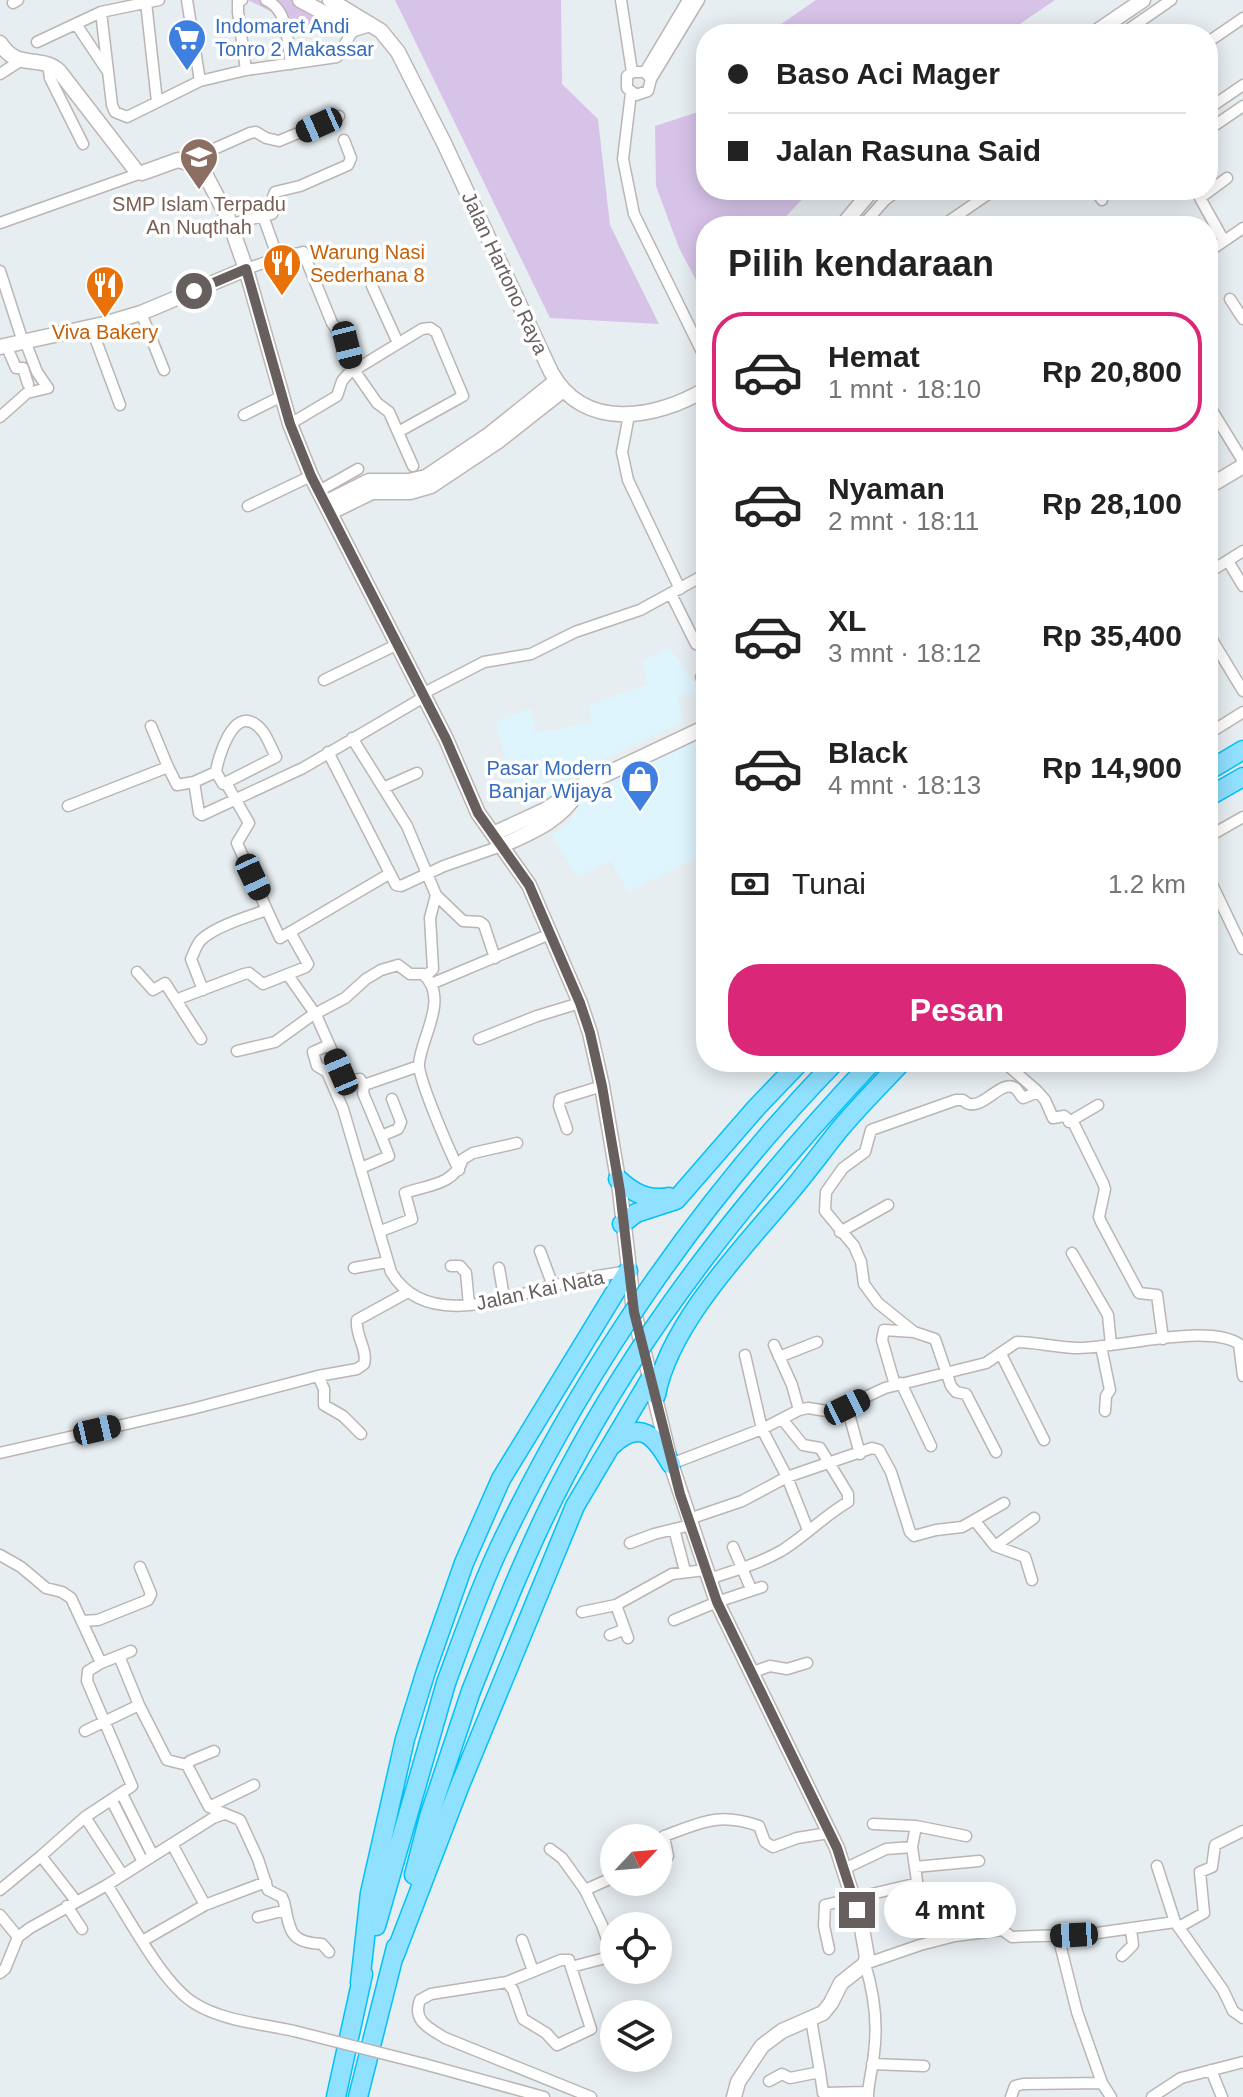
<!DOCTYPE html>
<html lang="id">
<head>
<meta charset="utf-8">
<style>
  body { margin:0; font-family:Arial,sans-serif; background:#f2f2f2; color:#222; height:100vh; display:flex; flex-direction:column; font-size:30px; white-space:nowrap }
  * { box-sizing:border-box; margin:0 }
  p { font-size:26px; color:#767676 }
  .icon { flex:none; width:44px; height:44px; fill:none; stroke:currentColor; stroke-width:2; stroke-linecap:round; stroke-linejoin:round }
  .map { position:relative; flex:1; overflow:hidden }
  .drawer { position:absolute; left:696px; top:216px; width:522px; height:856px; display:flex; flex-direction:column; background:#fff; border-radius:32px; box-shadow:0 4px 20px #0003 }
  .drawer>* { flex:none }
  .guide { position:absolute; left:696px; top:24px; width:522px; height:176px; border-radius:32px; box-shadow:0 4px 20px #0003; display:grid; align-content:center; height:176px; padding:0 32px; background:#fff }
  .needle { width:52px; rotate:64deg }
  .tools { position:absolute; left:600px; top:1824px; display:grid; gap:16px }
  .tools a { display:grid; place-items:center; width:72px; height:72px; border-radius:50%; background:#fff; box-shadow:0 4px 20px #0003; font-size:40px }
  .end { position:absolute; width:36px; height:36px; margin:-18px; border:10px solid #675f5e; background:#fff; box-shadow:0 0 0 4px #fff }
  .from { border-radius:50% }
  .bubble { position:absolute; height:56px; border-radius:28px; background:#fff; box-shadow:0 4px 20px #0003; font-size:26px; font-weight:700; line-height:56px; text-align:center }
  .car { position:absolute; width:24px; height:48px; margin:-24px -12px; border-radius:10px; box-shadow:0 0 6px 2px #0007; background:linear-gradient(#222 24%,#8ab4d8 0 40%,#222 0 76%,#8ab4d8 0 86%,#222 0) }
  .guide b { display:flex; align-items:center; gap:28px; height:76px; font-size:30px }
  .guide b+b { border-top:2px solid #e0e0e0 }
  .guide i { width:20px; height:20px; background:#222 }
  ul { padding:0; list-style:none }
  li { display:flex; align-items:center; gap:24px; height:120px; margin:0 16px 12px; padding:0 16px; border:4px solid transparent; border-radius:32px }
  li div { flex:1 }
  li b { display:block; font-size:30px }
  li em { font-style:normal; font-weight:700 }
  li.active { border-color:#db2777 }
  li>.icon { width:72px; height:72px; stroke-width:1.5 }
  h2 { padding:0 32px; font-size:36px; line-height:96px }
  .pay { display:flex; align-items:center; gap:20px; height:88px; padding:0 32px; font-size:30px }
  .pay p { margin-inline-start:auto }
  .action { display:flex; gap:16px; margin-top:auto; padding:16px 32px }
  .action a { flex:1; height:92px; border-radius:32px; background:#db2777; color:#fff; font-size:32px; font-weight:700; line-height:92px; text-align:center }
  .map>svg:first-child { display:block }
  .commercial { fill:#def5fe }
  .green { fill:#d7c3e8 }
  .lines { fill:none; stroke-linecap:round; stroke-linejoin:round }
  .street-casing { stroke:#bbb5b4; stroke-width:13 }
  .secondary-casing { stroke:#beb6b5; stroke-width:17 }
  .highway-casing { stroke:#00c1f8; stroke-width:21 }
  .street { stroke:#fff; stroke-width:10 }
  .secondary { stroke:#fff; stroke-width:14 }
  .highway { stroke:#90e0ff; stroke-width:18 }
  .street-bridge-casing { stroke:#bbb5b4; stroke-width:13; stroke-linecap:butt }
  .highway-bridge-casing { stroke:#00c1f8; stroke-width:21; stroke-linecap:butt }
  .street-bridge { stroke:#fff; stroke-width:10 }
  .highway-bridge { stroke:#90e0ff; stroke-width:18 }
  .route { stroke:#675f5e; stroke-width:10 }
  .labels { text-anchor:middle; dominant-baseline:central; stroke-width:7; stroke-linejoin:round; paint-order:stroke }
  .shop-label { font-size:20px; fill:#366cbe; stroke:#fff; text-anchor:start }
  .education-label { font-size:20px; fill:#785e54; stroke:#fff }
  .food-label { font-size:20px; fill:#c56008; stroke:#fff; text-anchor:start }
  .street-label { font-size:20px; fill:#675f5e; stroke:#fff }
</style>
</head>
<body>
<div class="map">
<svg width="1243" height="2097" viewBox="0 0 1243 2097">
  <rect width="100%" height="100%" fill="#e7eef1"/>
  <path class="commercial" d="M670,648L699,692L678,696L683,721L569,776L553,796L525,809L506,761L496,722L531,708L535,733L592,723L589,705L647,685L643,660Z
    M706,735V853L628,892L611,861L577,877L552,834L569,824L580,801L589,790Z"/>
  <path class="green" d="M248,0H310L341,33L284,18Z
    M395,0H561L562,84L598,119L610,225L659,324L550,318Z
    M816,0H1055L1005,34H762L777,27Z
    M706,100V190H811L777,226H706V299L679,248L656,186L655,126L698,112Z"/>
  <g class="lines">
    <defs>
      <path id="street" d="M187,0L200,81
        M242,0L238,2V12L246,70
        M266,0C289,10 287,42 291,64
        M621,0L632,72
        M146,2L157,102
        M13,3L18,0
        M101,12L112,105L115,112L127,117L200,81L246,70L337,57L357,24
        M76,24L106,69
        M1122,34L1171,0
        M37,42L101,12L159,0
        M1208,42L1243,18
        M48,64L50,78L83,144
        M645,72L688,0
        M0,74L20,61
        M651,79L645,72H632L627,76V88L636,95L648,91L651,79L699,0
        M631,93L623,159L634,214L706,360
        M1208,109L1243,85
        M1208,130L1243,106
        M187,161L250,133L256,132L266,138L279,141L339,116
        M1095,190L1102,200
        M263,216L278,258
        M0,223L141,173
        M231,224L272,214L275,209L273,197L275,192L300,186L348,165L351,158L344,140
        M862,226L885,200L898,190
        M942,226L994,190
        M1224,241L1200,198L1227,178
        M1208,252L1243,228
        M246,269L278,258L303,252L332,323L345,341L354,370L377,403L389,412L413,466
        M0,271L23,342
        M372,286L398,343
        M1230,299L1243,319
        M141,313L164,370
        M91,327L120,405
        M6,345L16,368H23L28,384
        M1208,404L1243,461
        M244,415L282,396
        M629,415L622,452L628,480L680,589
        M0,417L27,393L48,388L37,372L25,341
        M290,424L337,396L342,381L348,374L422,329L430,328L436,332L463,396L398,432
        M319,491L358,469
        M248,506L311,476
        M1228,561L1243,586
        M1208,573L1243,551
        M671,594L696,644
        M1208,633L1243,691
        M701,677L706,686
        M324,680L396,645
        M422,694L484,662L531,654L575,632L640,610L706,574
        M151,726L168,767
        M1208,734L1243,712
        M352,738L407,826L436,895L463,921L480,922L484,925L495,958
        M328,752L396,885L401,886L444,866L501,846
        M194,782L216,772L223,784L276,757C270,746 266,731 255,724C233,708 218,757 216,772
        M383,788L417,773
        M68,806L168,767L177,785L194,782L199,813L202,815L303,768L424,697
        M1208,837L1243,817
        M1208,876L1243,949
        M267,910L280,938L389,874
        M137,972L153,990L165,983L201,1039
        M288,975L316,1015L344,1078L348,1081L360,1079L364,1085L363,1093L381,1136
        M426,976L433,969L430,918L436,895
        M431,984L550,934
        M203,990L191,959C194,953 196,946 200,941C213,927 249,916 267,910L237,843L249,823L226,783
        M178,999L244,974L249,973L263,984L306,967L308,964L290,932
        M479,1039L537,1016L580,1003
        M329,1045L313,1052L317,1066L327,1072L343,1109L391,1272C427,1333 513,1295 567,1282C586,1277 607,1275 628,1271
        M237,1051L275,1042L311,1016L345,998L366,979L381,970L398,965L410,974H423C450,998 421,1037 419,1064C418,1079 451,1154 459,1170
        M1004,1062L1037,1091
        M364,1085L419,1066
        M1069,1122L1098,1105
        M567,1129L559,1106L560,1099L602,1086
        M361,1168L389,1156L381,1136L398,1129L401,1122L392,1099
        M381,1231L412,1219L405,1193C428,1185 454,1185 463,1159L473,1153L517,1143
        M840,1232L888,1205
        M540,1251L553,1286
        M1072,1253L1108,1315L1111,1345
        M451,1266H460L466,1273L469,1305
        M354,1268L387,1262
        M499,1268L504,1297
        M774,1345L792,1385L799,1410
        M1101,1346L1110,1390L1106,1396L1105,1411
        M1001,1354L1044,1440
        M745,1355L762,1429L787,1477L808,1530
        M779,1357L817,1342
        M318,1376L324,1389V1405L343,1416L361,1434
        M901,1383L931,1446
        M895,1385L882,1340L884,1330L914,1332
        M847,1407L860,1454
        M996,1452L966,1394L956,1392L951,1386L935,1339L914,1332L878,1303L864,1284L861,1262L854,1246L825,1211L826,1192L843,1168L865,1152L871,1130L956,1100H963C979,1117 1000,1078 1015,1088C1018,1090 1020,1095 1023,1098L1038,1092L1045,1100L1053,1118L1064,1116L1074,1124L1103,1183L1105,1189L1099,1217L1101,1222L1139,1293L1157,1295L1163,1339
        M0,1453L192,1409L318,1376L357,1369L364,1364C368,1349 355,1336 357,1320L408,1292
        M671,1464L762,1429L799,1410L808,1408L833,1412L885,1388L986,1363L1017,1342C1037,1342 1058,1348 1079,1348C1118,1348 1207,1323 1239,1344L1243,1376
        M689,1519L742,1501L787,1477L872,1448L879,1450L891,1472L910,1532L914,1536L936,1530L962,1527L1004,1503
        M975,1521L995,1546L1034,1518
        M674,1529L685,1571
        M630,1543L654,1534L691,1525
        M995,1546L1025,1557L1032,1580
        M733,1547L751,1589
        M0,1555L21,1567L46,1588L62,1592L71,1598L101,1663L88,1671L87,1681L132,1786L85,1817L41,1856
        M709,1579C733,1571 758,1564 781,1551C804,1537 824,1516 848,1502V1494L820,1448L803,1445L782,1419
        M616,1605L628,1638
        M582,1612L616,1605L672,1574L705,1570
        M674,1620L717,1602L762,1587
        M83,1621L98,1620L148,1600L151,1594L140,1567
        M610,1635L623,1630
        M119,1656L139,1705
        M101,1663L131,1651
        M750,1673L770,1666L787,1669L807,1663
        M85,1731L139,1705L167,1760L187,1765L190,1761L214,1751
        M187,1765L209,1807L240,1820L258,1859L268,1890L282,1897L284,1902C290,1930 289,1943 322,1944L329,1952
        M122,1794L153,1856
        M112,1801L143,1862
        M209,1807L254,1785
        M85,1817L122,1874
        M873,1824L916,1826
        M172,1844L205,1905
        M550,1849L562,1858L585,1890
        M658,1862L668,1856L664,1836C703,1822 718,1812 759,1826L765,1842L773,1847L797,1838L829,1833
        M1157,1866L1175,1922
        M915,1867L979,1861
        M844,1869L886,1849L912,1847
        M107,1885C129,1918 162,1983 194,2003C222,2021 263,2024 294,2031
        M0,1890L41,1856L76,1901
        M998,1903L1002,1930L1012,1937L1090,1934L1175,1922L1223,1990L1233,2011L1243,2018
        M67,1906L82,1929
        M0,1915L18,1937
        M258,1917L286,1910
        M1179,1927L1204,1913L1200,1872L1212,1867L1215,1845L1243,1831
        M1058,1936L1077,2012L1102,2083L1111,2097
        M144,1940L205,1905L266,1882
        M522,1940L533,1971
        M829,1949L824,1926L825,1905L914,1884L917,1881L912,1847L916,1826L966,1836
        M1122,1956L1133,1945L1131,1930
        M0,1973L5,1969L18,1937L30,1928L107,1885L213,1818L224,1814
        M507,1982L513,1990L523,2019L546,2033L557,2045L591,2029L571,1967
        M811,2019L820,2072
        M424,2064L544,2097
        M872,2064L924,2066
        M1211,2070L1222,2097
        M769,2081L782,2074L790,2078L820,2072L823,2093L829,2097
        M823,2093L868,2092
        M591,2097L445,2038C429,2028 412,2021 420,2000L431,1994L507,1982L561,1960H569L571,1967L613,1956L602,1925L585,1890L614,1877
        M868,2097C868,2082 873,2068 874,2053C878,2023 874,1993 865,1964L920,1945L955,1936L1002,1930
        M1011,2097L1015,2086L1023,2084L1102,2083
        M1152,2097L1181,2078L1243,2062"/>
      <path id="secondary" d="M300,0L354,29L370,24
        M330,0L381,31L398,52L444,143L551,372C584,432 656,419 706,389
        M1093,34L1143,0
        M0,43C17,71 40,54 59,71L137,172L142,173L178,160L198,166L202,168L228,218L246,269L290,424L311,476L446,739L478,813L529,885L580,1003L590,1033L602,1086L620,1191L634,1312L671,1464L717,1602L837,1848L861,1923L867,1957L865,1964L841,1983L831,2003L823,2013L782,2031L762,2046L738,2082L734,2097
        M842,226L872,190
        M0,347L104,324L141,313L246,269
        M1208,487L1243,466
        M325,503L369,481H409L426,477L490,434L556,381
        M331,512L372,492H410L431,486L497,442L563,390
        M493,834L545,810L581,786L706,727
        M501,846C531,832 559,822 577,793"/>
      <path id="highway" d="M1208,771L1243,750
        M1208,797L1243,777
        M618,1179C633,1193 648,1201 669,1197
        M622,1224L636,1213L676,1200L756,1108L800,1062
        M656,1395C669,1324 744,1247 790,1192C807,1172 823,1150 839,1130C859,1106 881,1084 902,1062
        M611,1446C641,1418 655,1436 671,1464
        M414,1875L429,1817L471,1691
        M376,1926L446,1683
        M394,1957L460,1785L575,1506L652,1376
        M360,1983L370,1893L405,1739L426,1671L464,1563L501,1479L628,1271
        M336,2097L363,1974
        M358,2097L396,1947"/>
    </defs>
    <use href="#street" class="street-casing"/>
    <use href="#secondary" class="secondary-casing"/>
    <use href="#highway" class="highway-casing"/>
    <use href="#street" class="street"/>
    <use href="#secondary" class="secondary"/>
    <use href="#highway" class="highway"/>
    <defs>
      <path id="street-bridge" d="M294,2031L424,2064"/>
      <path id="highway-bridge" d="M446,1683C463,1637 479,1590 500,1546C584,1370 698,1203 835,1062
        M471,1691C500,1618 529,1544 566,1474C646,1321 754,1188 872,1062"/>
    </defs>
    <use href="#street-bridge" class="street-bridge-casing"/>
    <use href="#highway-bridge" class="highway-bridge-casing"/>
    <use href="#street-bridge" class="street-bridge"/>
    <use href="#highway-bridge" class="highway-bridge"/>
  </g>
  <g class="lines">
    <path class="route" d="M194,291L246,269L290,424L311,476L446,739L478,813L529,885L580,1003L590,1033L602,1086L620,1191L634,1312L680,1494L717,1602L837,1848L857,1910"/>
  </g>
  <defs>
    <symbol id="supermarket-pin" viewBox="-11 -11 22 30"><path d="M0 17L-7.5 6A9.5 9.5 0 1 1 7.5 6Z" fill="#3f7fe0" stroke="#fff"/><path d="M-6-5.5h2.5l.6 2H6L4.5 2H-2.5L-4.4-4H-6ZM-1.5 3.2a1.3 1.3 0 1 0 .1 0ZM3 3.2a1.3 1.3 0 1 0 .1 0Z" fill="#fff"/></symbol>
    <symbol id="university-pin" viewBox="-11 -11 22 30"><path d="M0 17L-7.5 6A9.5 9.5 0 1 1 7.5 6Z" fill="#8d6e63" stroke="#fff"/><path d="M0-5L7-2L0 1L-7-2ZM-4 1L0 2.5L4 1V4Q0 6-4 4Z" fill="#fff"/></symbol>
    <symbol id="restaurant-pin" viewBox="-11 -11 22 30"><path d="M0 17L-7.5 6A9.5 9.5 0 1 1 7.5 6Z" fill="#e8710a" stroke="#fff"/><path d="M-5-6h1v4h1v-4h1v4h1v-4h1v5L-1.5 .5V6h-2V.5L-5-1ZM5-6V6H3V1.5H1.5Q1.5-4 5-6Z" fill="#fff"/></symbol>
    <symbol id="shop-pin" viewBox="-11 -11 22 30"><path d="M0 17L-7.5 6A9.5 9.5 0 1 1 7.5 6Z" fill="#3f7fe0" stroke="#fff"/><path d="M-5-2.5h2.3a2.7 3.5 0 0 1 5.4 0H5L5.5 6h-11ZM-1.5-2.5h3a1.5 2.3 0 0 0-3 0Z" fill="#fff"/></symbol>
  </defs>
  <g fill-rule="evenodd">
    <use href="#supermarket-pin" x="165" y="16" width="44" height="60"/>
    <use href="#university-pin" x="177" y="135" width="44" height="60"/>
    <use href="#restaurant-pin" x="260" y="241" width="44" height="60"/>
    <use href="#restaurant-pin" x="83" y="263" width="44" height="60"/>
    <use href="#shop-pin" x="618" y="757" width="44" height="60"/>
  </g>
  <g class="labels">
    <g class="shop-label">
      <text x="215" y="26">Indomaret Andi<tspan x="215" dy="23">Tonro 2 Makassar</tspan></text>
      <text x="612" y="768" text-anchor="end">Pasar Modern<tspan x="612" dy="23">Banjar Wijaya</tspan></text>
    </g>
    <g class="education-label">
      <text x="199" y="204">SMP Islam Terpadu<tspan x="199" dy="23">An Nuqthah</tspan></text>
    </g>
    <g class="food-label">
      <text x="310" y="252">Warung Nasi<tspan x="310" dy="23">Sederhana 8</tspan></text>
      <text x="105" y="332" text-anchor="middle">Viva Bakery</text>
    </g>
    <g class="street-label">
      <text transform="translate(505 273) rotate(65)">Jalan Hartono Raya</text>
      <text transform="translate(540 1290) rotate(-12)">Jalan Kai Nata</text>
    </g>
  </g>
</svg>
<div class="tools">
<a><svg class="needle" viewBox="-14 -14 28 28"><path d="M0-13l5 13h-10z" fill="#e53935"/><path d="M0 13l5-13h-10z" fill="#767676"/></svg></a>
<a><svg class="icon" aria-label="locate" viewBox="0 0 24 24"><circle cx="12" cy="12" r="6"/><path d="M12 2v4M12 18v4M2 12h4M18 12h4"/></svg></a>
<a><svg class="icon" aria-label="layers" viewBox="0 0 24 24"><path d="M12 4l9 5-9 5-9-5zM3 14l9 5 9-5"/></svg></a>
</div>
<i class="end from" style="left:194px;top:291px"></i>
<i class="end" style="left:857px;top:1910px"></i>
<div class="bubble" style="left:884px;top:1882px;width:132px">4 mnt</div>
<i class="car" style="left:319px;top:125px;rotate:246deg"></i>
<i class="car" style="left:347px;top:345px;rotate:166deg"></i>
<i class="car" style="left:253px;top:877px;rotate:155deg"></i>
<i class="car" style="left:341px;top:1072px;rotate:337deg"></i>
<i class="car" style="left:847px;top:1407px;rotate:64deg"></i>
<i class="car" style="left:97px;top:1430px;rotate:77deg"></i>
<i class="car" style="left:1074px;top:1935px;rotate:267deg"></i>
<div class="guide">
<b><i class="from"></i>Baso Aci Mager</b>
<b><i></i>Jalan Rasuna Said</b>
</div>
<section class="drawer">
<h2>Pilih kendaraan</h2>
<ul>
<li class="active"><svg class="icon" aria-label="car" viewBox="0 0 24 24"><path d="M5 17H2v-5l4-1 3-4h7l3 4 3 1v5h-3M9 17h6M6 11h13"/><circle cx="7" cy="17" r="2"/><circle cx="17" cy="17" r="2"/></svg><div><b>Hemat</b><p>1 mnt · 18:10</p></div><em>Rp 20,800</em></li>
<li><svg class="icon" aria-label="car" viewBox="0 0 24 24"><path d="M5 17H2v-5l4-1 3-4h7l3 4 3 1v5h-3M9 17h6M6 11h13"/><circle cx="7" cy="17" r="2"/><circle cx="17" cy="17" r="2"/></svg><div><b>Nyaman</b><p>2 mnt · 18:11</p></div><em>Rp 28,100</em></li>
<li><svg class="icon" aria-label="car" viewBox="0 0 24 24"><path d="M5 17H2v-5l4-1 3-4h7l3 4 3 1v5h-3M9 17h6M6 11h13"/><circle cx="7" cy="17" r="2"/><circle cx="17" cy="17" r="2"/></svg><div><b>XL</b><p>3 mnt · 18:12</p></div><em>Rp 35,400</em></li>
<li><svg class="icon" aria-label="car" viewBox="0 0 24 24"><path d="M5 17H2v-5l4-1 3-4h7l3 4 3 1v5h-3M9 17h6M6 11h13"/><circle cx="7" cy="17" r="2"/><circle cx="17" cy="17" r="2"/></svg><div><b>Black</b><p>4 mnt · 18:13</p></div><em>Rp 14,900</em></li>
</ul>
<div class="pay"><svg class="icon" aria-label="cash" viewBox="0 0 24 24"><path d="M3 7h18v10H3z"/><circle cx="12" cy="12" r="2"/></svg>Tunai<p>1.2 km</p></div>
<div class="action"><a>Pesan</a></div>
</section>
</div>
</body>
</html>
